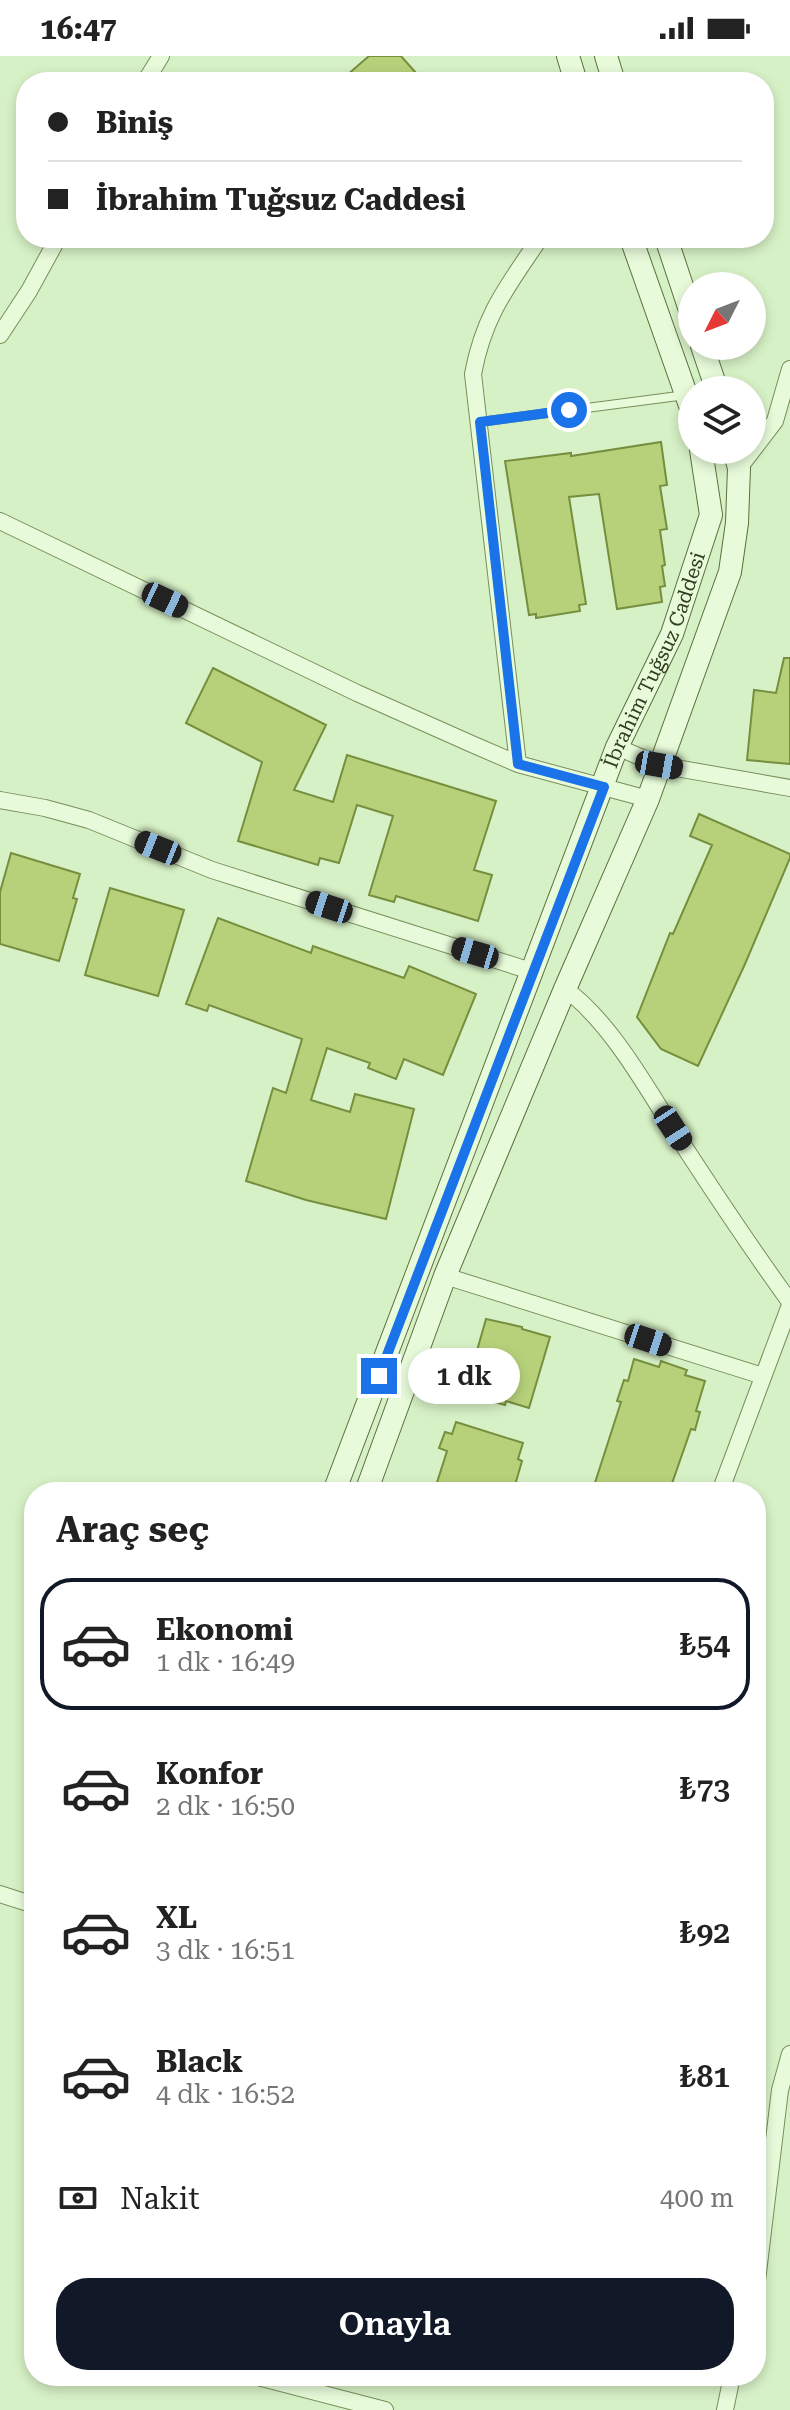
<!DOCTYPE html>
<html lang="tr">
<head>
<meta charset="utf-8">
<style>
  body { margin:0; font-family:"Roboto Serif",serif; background:#f6f6f6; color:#222; height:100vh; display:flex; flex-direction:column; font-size:30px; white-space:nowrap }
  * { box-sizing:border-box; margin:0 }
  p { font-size:26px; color:#767676 }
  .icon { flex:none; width:44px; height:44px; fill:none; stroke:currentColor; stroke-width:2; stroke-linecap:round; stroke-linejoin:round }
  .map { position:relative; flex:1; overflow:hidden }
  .panel { position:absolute; left:24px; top:1426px; width:742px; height:904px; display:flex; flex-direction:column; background:#fff; border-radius:32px; box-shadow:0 4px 12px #0003 }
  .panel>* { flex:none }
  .hud { position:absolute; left:16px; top:16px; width:758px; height:176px; border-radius:32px; box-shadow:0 4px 12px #0003; display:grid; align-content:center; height:176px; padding:0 32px; background:#fff }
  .needle { width:52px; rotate:228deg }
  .controls { position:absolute; left:678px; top:216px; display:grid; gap:16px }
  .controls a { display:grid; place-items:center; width:88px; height:88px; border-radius:50%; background:#fff; box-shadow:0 4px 12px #0003; font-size:40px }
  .end { position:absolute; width:36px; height:36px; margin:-18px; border:10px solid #1a73e8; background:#fff; box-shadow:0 0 0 4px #fff }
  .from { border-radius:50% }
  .bubble { position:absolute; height:56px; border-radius:28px; background:#fff; box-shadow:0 4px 12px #0003; font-size:26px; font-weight:600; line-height:56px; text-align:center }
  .car { position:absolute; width:24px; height:48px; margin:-24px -12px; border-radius:10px; box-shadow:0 0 6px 2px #0007; background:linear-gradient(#222 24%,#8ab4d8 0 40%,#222 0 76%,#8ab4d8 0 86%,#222 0) }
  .hud b { display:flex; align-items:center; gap:28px; height:76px; font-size:30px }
  .hud b+b { border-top:2px solid #e0e0e0 }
  .hud i { width:20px; height:20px; background:#222 }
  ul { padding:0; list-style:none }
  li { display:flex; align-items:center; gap:24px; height:132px; margin:0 16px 12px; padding:0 16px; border:4px solid transparent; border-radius:32px }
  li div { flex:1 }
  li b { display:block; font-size:30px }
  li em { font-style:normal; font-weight:600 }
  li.current { border-color:#111827 }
  li>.icon { width:72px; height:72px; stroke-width:1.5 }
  h2 { padding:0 32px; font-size:36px; line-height:96px }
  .pay { display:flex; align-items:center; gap:20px; height:88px; padding:0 32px; font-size:30px }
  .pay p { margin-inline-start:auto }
  .action { display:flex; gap:16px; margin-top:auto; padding:16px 32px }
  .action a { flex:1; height:92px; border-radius:32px; background:#111827; color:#fff; font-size:32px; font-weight:600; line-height:92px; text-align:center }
  .status { display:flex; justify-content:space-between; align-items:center; height:56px; padding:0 40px; background:#fff; direction:ltr }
  .status svg { height:22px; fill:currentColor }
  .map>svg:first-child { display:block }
  .building { fill:#b6d17a; stroke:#778e3e; stroke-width:2 }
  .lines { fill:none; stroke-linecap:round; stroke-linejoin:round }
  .lane-casing { stroke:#788e5a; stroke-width:10 }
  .street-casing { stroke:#788e5a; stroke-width:18 }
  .secondary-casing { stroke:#5c6f3d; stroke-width:24 }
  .lane { stroke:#e7fbda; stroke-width:8 }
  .street { stroke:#e7fbda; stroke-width:16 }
  .secondary { stroke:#e7fbda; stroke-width:22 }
  .route { stroke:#1a73e8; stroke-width:10 }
  .labels { text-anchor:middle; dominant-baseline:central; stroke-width:8; stroke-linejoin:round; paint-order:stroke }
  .street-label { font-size:20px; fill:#323d1f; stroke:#e3f8d6 }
</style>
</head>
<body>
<div class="status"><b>16:47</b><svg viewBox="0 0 49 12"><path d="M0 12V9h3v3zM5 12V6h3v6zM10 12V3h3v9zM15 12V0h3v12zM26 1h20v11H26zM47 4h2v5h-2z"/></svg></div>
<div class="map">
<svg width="790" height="2354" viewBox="0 0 790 2354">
  <rect width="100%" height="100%" fill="#d7f1c6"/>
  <path class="building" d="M369,0H401L424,26H339Z
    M661,386L667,429L660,430L667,473L660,474L665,509L662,510L665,530L660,531L662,546L617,553L599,438L569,441L586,548L579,549L580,555L536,562V558L529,559L505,405L571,397V400Z
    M784,602H790V708L747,704L754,634L776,637Z
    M213,612L326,669L294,734L333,746L347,699L496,745L474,814L492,819L478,865L396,840L394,846L369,839L393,760L357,749L339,807L320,802L318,809L238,785L262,706L186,667Z
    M699,758L790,798V802L745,908L698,1010L661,993L637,961L670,877L673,878L712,789L690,780Z
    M11,797L80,818L73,842L77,843L59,905L0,888V836Z
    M110,832L184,854L158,940L85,919Z
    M218,862L311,897L313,890L404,922L409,910L476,938L443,1019L404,1003L396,1023L368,1012L370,1007L327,992L311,1044L350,1056L355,1038L414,1053L386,1163L306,1144L246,1125L273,1032L286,1037L302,983L209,949L207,955L186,948Z
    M486,1263L522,1271V1273L550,1281L529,1352L506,1345L505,1349L487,1344L488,1339L466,1333Z
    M634,1303L659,1311L661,1305L687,1314L685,1319L705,1325L696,1355L700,1356L695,1374L691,1373L669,1436H592L621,1346L617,1345L624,1324L628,1325Z
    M456,1366L523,1387L518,1403L522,1405L513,1436H434L447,1395L439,1392L445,1376L452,1378Z"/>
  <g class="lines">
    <defs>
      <path id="lane" d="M480,366L686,339"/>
      <path id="street" d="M145,26L161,0
        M0,279L29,235L58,182
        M739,412L775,365L790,313
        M0,465L357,637L474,689L518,708L648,743
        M617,691L659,709L790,732
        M518,708L473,318C484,259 507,231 540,182
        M0,744L45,752L89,764L212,814L534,916
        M565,933C609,964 647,1032 676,1078C713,1135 750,1191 790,1246
        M445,1220L763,1320
        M720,1436L790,1249
        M0,1838L34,1849
        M756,2233L780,2034L790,1998
        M254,2320L385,2354
        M725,2354L732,2320"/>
      <g id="secondary">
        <path d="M568,0L576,26"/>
        <path d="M606,0L614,26"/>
        <path d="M631,182L692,355"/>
        <path d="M666,182L692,260"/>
        <path d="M702,290L717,334"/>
        <path id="s1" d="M334,1436L617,691L672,578L711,459L701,394"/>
        <path d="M366,1436L445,1220L565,933L648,743L730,516L737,467L739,412L734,394"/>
      </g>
    </defs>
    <use href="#lane" class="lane-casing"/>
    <use href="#street" class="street-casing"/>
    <use href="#secondary" class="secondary-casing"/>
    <use href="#lane" class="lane"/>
    <use href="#street" class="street"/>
    <use href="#secondary" class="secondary"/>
  </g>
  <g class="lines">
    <path class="route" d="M379,1320L604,731L518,708L480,366L569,354"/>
  </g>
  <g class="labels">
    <g class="street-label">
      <text stroke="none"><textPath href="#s1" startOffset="892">İbrahim Tuğsuz Caddesi</textPath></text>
    </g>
  </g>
</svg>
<div class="controls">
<a><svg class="needle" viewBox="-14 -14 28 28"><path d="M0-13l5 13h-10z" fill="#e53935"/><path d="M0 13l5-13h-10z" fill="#767676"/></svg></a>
<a><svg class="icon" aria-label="layers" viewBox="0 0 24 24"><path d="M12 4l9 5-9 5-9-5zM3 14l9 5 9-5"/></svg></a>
</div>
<i class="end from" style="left:569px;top:354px"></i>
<i class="end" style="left:379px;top:1320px"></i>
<div class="bubble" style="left:408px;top:1292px;width:112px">1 dk</div>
<i class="car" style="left:165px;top:544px;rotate:115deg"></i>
<i class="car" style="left:659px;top:709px;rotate:100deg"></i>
<i class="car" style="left:158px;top:792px;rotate:292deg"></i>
<i class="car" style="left:329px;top:851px;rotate:288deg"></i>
<i class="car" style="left:475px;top:897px;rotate:287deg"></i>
<i class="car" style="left:673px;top:1072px;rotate:147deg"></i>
<i class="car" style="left:648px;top:1284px;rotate:108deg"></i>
<div class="hud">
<b><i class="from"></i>Biniş</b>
<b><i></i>İbrahim Tuğsuz Caddesi</b>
</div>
<section class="panel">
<h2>Araç seç</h2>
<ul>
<li class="current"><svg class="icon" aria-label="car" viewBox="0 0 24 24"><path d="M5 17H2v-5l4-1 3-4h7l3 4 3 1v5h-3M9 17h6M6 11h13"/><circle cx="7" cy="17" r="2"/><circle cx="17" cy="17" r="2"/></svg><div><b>Ekonomi</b><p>1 dk · 16:49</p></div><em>₺54</em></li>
<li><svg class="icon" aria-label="car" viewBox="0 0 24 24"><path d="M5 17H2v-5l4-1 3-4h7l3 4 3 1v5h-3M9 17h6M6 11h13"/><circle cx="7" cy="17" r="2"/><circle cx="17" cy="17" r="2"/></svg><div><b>Konfor</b><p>2 dk · 16:50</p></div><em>₺73</em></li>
<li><svg class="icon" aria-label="car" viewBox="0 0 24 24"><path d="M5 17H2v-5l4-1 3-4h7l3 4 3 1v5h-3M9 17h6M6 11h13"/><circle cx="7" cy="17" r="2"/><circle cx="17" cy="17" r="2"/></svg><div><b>XL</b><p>3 dk · 16:51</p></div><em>₺92</em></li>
<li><svg class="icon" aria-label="car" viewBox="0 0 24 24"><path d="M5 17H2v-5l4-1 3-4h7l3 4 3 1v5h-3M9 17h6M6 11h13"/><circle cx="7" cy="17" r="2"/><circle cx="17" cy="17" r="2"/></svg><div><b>Black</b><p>4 dk · 16:52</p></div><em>₺81</em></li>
</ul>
<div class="pay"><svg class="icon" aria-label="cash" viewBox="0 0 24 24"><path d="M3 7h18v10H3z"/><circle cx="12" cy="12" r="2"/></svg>Nakit<p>400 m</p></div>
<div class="action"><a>Onayla</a></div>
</section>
</div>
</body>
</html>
